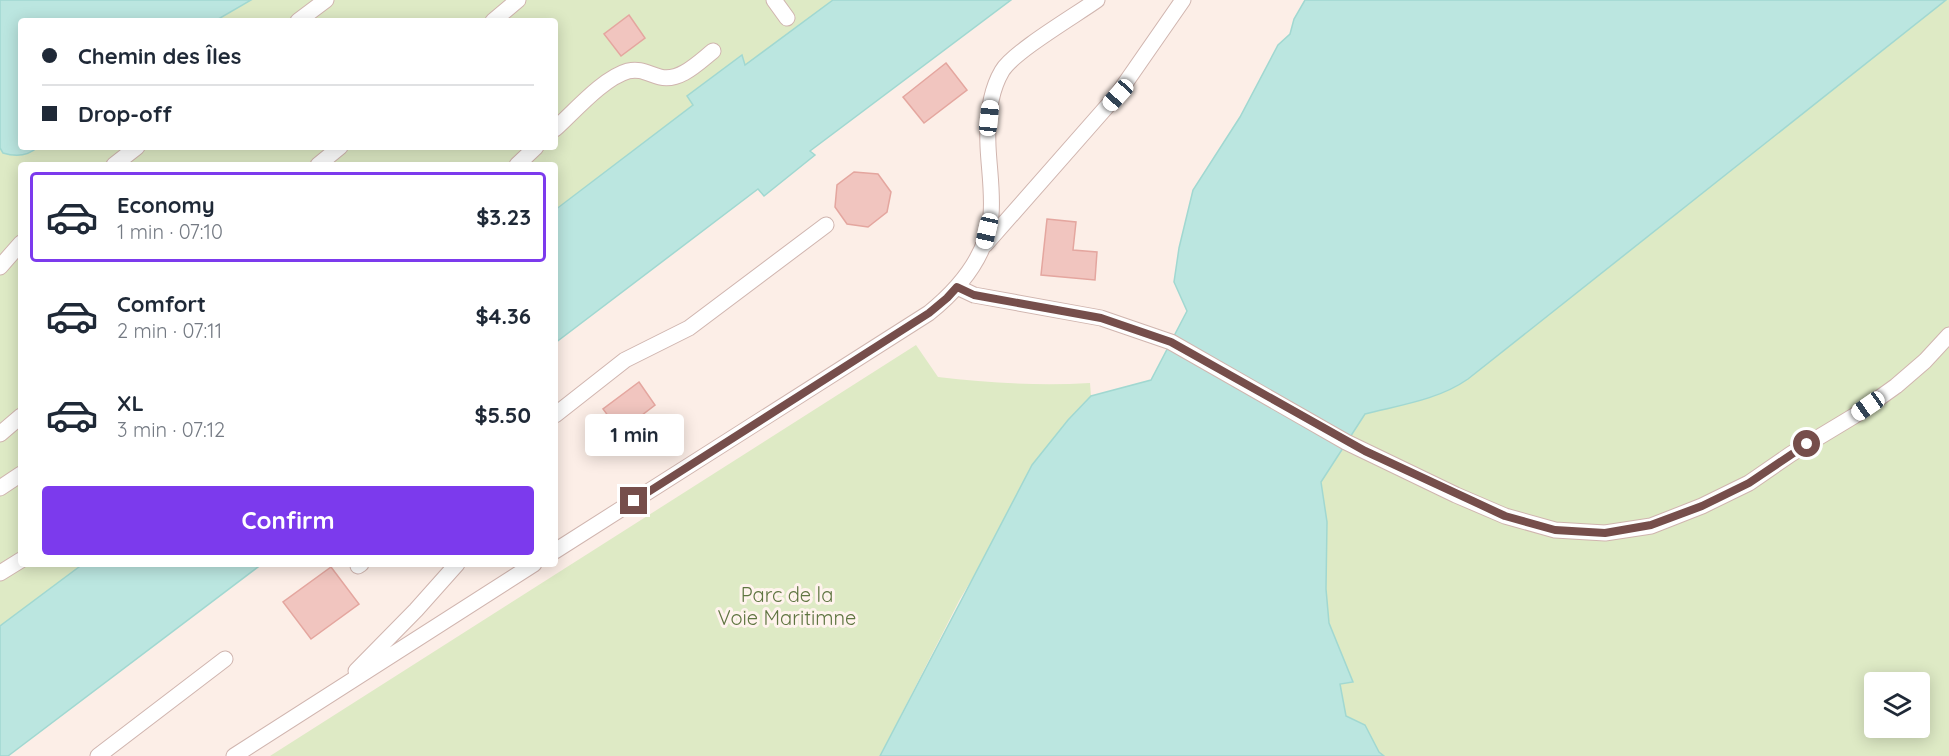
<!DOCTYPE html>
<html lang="en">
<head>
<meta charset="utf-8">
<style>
  body { margin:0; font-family:Quicksand,sans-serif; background:#f2f2f3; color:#1f2937; height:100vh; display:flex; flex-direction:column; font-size:22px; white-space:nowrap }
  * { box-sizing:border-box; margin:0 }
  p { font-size:20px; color:#747a83 }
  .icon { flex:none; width:33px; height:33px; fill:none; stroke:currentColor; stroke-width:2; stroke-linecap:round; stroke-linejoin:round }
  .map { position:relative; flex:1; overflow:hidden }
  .side { position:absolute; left:18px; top:162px; width:540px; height:405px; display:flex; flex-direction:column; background:#fff; border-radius:6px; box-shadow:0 3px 15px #0003 }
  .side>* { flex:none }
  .banner { position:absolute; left:18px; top:18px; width:540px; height:132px; border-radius:6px; box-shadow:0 3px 15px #0003; display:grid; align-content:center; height:132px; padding:0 24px; background:#fff }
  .buttons { position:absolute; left:1864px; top:672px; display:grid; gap:12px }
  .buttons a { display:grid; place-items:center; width:66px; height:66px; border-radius:6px; background:#fff; box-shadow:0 3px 15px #0003; font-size:30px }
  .end { position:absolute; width:27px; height:27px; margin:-14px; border:8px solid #764e4b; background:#fff; box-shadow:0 0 0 3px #fff }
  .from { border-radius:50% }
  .bubble { position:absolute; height:42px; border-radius:6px; background:#fff; box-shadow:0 3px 15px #0003; font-size:20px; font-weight:800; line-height:42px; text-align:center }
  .car { position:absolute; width:18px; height:36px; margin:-18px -9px; border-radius:8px; box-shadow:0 0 4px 2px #0007; background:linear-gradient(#fff 24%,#345 0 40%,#fff 0 76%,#345 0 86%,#fff 0) }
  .banner b { display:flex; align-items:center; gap:21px; height:57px; font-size:22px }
  .banner b+b { border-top:2px solid #e0e1e3 }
  .banner i { width:15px; height:15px; background:#1f2937 }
  ul { padding:10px 0 0; list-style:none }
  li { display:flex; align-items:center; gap:18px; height:90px; margin:0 12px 9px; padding:0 12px; border:3px solid transparent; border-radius:6px }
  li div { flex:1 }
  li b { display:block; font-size:22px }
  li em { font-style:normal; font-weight:800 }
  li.current { border-color:#7c3aed }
  li>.icon { width:54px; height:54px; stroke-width:1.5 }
  .primary-button { display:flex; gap:12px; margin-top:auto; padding:12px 24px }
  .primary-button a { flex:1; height:69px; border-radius:6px; background:#7c3aed; color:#fff; font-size:24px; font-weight:800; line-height:69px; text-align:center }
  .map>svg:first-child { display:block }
  .green { fill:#deeac5; fill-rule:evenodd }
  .water { fill:#bbe6e0; stroke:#a1d8d1; stroke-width:1.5 }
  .building { fill:#f1c5bf; stroke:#e4a69f; stroke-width:1.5 }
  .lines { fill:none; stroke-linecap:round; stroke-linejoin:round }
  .service-casing { stroke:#d0b5af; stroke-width:17 }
  .service { stroke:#fff; stroke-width:15 }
  .route { stroke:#764e4b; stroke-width:8 }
  .labels { text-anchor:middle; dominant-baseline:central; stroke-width:6; stroke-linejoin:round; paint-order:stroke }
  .park-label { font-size:20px; fill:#5f7541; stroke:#fff3ed }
</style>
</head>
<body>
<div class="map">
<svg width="1949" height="756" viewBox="0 0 1949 756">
  <rect width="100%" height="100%" fill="#fceee7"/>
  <path class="green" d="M0,0H833L744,66L741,56L687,96L693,105L555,210V165H21V564H83L0,626ZM21,21H555V147H21Z
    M1946,0H1949V756H1384L1379,753L1365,725L1346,716L1340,684L1353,682L1329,623L1326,589L1327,522L1321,482L1365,414C1400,405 1438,400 1468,379ZM1875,682H1920V728H1875Z
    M916,345L938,377C989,383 1039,386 1090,383L1091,396L1068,420L960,599L880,756H270Z"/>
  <path class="water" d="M0,0H251L215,21H21V147H38C28,156 16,157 3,153L0,148Z
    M833,0H1011L810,151L815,155L764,196L758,189L555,343V210L693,105L687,96L742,55L745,65Z
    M1305,0H1946L1468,379C1438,400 1400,405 1365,414L1321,482L1327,522L1326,589L1329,623L1353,682L1340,684L1346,716L1365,725L1379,752L1384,756H880L1032,465L1068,420L1091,396L1151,380L1187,311L1174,282L1179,248L1193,190L1240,117L1278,45L1290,34L1294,19Z
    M83,564H262L8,756H0V626Z"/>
  <path class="building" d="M629,15L645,38L621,56L604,34Z
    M946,63L967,90L924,123L903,97Z
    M854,172L878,174L891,192L887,212L868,227L847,224L835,207L837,185Z
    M1047,219L1076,222L1073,250L1097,252L1095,280L1041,275Z
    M639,382L655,405L620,432L603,409Z
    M331,567L359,604L311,639L283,602Z"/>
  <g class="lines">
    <defs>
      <path id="service" d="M774,0L787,18
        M298,21L326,0
        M493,21L518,0
        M555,129C574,112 603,78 628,71C641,68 648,74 660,77C680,82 699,62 713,51
        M114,165L137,147
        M318,165L340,147
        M517,165L536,147
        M985,245L1117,95L1183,0
        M0,267L21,243
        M957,287L974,295L1101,318L1171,342L1346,442L1456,495L1505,516L1555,530L1605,533L1651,526L1702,506L1749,483L1791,454L1854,416L1896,386L1925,361L1949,335
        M555,415L625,360L689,328L826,225
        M0,434L21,416
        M0,488L21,474
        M555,551L929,313C960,288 987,255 991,215C993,193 989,169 988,146C987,121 989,93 1002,71C1013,52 1076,15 1097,0
        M358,566L361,564
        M0,573L21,560
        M356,671L416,610L457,564
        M98,756L225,659
        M234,756L534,564"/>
    </defs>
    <use href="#service" class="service-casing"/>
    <use href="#service" class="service"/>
  </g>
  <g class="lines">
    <path class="route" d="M634,501L929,313L947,298L957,287L974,295L1101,318L1171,342L1365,451L1505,516L1555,530L1605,533L1651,525L1702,506L1749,483L1807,444"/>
  </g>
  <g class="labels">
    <g class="park-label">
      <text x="787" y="594">Parc de la<tspan x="787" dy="23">Voie Maritimne</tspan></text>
    </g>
  </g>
</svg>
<div class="buttons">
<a><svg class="icon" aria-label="layers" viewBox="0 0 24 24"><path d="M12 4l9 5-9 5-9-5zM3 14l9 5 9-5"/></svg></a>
</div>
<i class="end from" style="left:1807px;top:444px"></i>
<i class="end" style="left:634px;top:501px"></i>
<div class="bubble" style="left:585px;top:414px;width:99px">1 min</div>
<i class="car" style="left:1118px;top:95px;rotate:222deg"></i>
<i class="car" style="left:989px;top:118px;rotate:6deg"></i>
<i class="car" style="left:987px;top:231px;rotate:193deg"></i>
<i class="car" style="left:1868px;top:406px;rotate:235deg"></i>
<div class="banner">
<b><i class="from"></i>Chemin des Îles</b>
<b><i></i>Drop-off</b>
</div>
<section class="side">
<ul>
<li class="current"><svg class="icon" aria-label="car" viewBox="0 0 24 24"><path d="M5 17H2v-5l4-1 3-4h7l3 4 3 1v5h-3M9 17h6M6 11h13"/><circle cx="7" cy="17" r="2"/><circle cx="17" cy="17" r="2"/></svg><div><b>Economy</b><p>1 min · 07:10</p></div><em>$3.23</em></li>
<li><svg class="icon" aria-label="car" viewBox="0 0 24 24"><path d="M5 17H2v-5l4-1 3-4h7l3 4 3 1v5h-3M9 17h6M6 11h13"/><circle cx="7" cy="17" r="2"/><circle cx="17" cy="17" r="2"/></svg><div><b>Comfort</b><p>2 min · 07:11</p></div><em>$4.36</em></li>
<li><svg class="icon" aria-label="car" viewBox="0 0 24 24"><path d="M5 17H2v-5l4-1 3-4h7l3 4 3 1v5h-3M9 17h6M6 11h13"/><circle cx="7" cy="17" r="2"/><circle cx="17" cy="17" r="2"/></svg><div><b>XL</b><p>3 min · 07:12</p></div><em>$5.50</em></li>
</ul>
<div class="primary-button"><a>Confirm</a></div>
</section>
</div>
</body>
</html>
